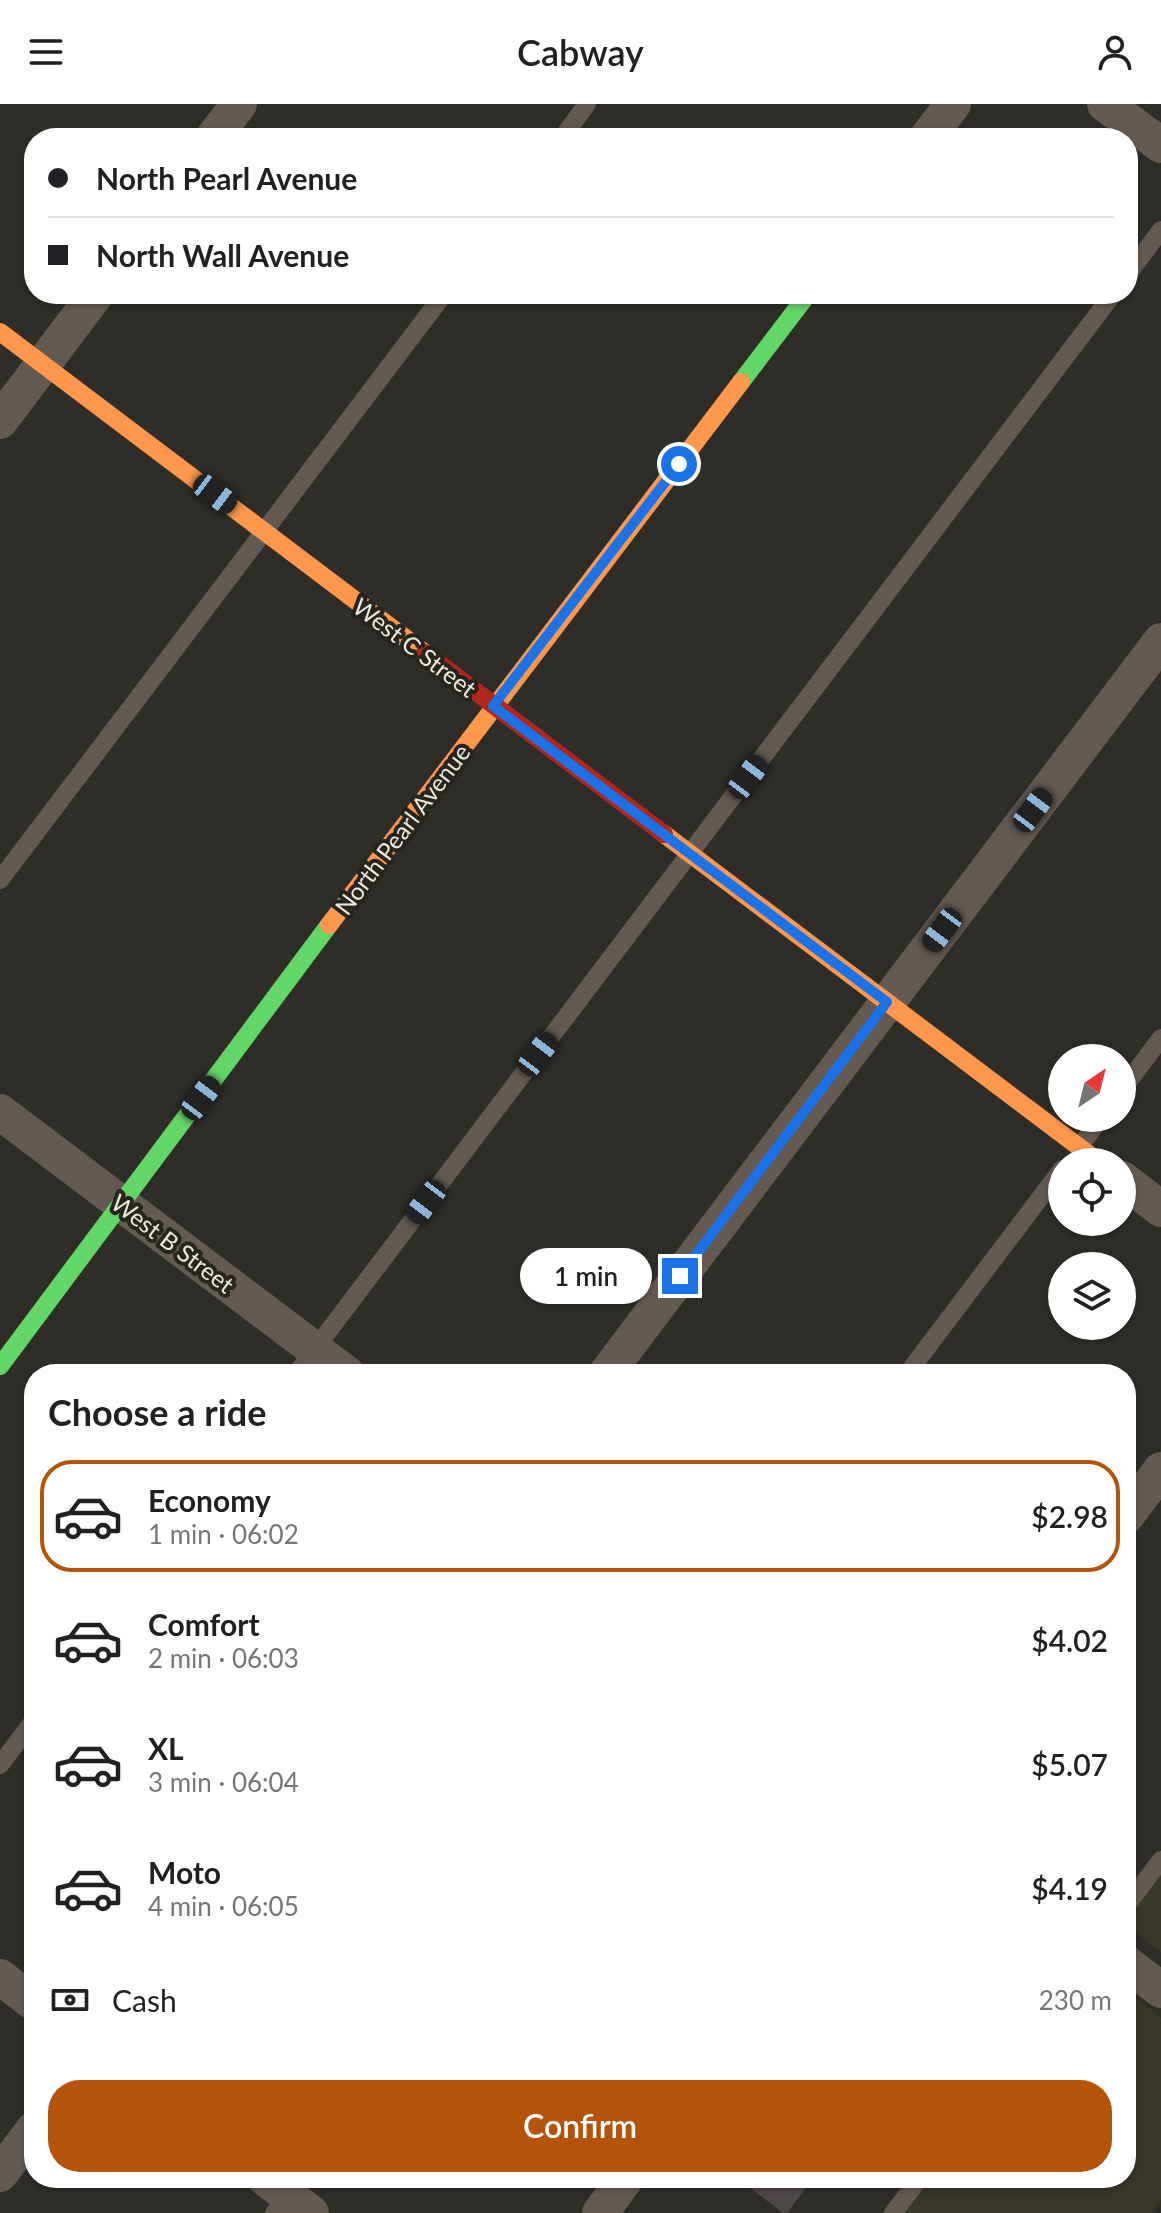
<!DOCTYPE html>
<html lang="en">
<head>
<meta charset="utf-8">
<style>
  body { margin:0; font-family:Lato,sans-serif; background:#f2f2f2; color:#202124; height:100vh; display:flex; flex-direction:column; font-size:30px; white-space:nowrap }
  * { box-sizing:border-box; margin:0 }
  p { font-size:26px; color:#757577 }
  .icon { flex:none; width:44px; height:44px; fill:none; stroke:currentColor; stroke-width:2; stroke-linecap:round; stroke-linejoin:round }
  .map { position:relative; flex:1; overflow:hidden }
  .drawer { position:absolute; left:24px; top:1260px; width:1112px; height:824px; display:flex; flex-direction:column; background:#fff; border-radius:32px; box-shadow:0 2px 6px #0004 }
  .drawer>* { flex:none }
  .hud { position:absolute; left:24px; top:24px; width:1114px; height:176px; border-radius:32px; box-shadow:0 2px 6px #0004; display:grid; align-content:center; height:176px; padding:0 24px; background:#fff }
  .needle { width:52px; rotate:35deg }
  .buttons { position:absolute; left:1048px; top:940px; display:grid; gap:16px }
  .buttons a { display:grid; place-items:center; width:88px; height:88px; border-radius:50%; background:#fff; box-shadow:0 2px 6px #0004; font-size:40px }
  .end { position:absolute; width:36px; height:36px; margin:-18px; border:10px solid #1a73e8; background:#fff; box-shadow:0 0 0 4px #fff }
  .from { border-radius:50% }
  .bubble { position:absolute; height:56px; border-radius:28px; background:#fff; box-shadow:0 2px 6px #0004; font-size:26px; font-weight:600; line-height:56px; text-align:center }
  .car { position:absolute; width:24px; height:48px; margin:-24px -12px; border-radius:10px; box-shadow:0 0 6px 2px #0007; background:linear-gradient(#222 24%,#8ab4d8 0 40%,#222 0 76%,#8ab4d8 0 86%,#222 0) }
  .hud b { display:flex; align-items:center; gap:28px; height:76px; font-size:30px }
  .hud b+b { border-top:2px solid #e0e0e0 }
  .hud i { width:20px; height:20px; background:#202124 }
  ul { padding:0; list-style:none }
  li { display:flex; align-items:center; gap:24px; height:112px; margin:0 16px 12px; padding:0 8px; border:4px solid transparent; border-radius:32px }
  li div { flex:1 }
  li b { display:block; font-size:30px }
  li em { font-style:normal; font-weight:600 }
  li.active { border-color:#b45309 }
  li>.icon { width:72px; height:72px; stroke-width:1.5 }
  h2 { padding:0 24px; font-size:36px; line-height:96px }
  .pay { display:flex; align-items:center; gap:20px; height:88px; padding:0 24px; font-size:30px }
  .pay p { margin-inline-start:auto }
  .action { display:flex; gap:16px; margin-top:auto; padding:16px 24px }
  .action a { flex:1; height:92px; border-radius:32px; background:#b45309; color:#fff; font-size:32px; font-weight:600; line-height:92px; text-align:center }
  header { display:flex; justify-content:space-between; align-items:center; height:104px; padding:0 24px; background:#fff; font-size:36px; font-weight:600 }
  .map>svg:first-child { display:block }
  .built { fill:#393728 }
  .building { fill:#504749 }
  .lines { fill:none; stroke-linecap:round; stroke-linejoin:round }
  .lane { stroke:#655a51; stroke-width:18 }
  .street { stroke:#655a51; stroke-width:36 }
  .fast { stroke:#63d668; stroke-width:18 }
  .slow { stroke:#ff974d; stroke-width:18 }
  .jam { stroke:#b3261e; stroke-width:18 }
  .route { stroke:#1a73e8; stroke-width:10 }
  .labels { text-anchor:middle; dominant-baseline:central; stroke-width:8; stroke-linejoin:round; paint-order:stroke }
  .street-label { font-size:24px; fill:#e9e8e2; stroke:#27251c }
</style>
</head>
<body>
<header><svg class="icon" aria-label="menu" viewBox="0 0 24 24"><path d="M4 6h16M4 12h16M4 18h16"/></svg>Cabway<svg class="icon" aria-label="person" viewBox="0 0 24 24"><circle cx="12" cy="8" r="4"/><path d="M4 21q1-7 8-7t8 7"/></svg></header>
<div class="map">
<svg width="1161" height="2109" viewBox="0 0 1161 2109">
  <rect width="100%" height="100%" fill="#2e2d28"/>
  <path class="built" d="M1161,1747V1848L1126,1821V1793Z
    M1126,1887L1161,1913V2096L1151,2109H882L908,2074H1126Z"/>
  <path class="building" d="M737,2074H809L812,2076L787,2109H783Z"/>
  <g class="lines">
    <path class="lane" d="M562,34L587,0
      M1128,170L1161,126
      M0,776L444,190
      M1122,986L1161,934
      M1079,1043L1101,1014
      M296,1270L1113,190
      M907,1270L1062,1065
      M0,1661L34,1616
      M1126,1802L1161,1756
      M274,2109L301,2074
      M893,2109L920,2074"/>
    <path class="street" d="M1105,0L1161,41
      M213,34L239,0
      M927,34L953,0
      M0,317L96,190
      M0,1008L347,1270
      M1122,1075L1161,1105
      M606,1270L1161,537
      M1126,1412L1161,1366
      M1126,1859L1161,1886
      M0,1873L34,1899
      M0,2070L34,2025
      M265,2074L311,2109
      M600,2109L626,2074"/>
    <path class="fast" d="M741,278L808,190
      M0,1262L329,821"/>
    <path class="slow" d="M0,228L425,549
      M664,730L1099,1058
      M329,821L741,278"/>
    <path class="jam" d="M425,549L664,730"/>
  </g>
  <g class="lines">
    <path class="route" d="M679,360L493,602L887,898L680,1172"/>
  </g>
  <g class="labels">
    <g class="street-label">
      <text transform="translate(415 543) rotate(37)">West C Street</text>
      <text transform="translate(402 725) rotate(-53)">North Pearl Avenue</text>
      <text transform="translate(173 1139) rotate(37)">West B Street</text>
    </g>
  </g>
</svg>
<div class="buttons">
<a><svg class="needle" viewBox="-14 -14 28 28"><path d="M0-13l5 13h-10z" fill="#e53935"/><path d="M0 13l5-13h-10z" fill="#757577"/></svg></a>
<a><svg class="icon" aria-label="locate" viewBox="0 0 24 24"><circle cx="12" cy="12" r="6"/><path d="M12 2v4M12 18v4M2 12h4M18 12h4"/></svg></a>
<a><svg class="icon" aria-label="layers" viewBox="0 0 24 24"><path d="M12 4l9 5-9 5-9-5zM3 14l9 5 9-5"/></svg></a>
</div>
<i class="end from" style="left:679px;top:360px"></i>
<i class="end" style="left:680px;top:1172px"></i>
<div class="bubble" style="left:520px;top:1144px;width:132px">1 min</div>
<i class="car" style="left:215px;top:390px;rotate:127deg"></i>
<i class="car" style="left:748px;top:673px;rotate:37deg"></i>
<i class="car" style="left:1033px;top:706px;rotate:37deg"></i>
<i class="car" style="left:942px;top:826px;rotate:217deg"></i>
<i class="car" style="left:538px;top:950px;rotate:37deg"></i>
<i class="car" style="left:201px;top:994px;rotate:37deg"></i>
<i class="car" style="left:426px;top:1098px;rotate:217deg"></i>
<div class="hud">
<b><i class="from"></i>North Pearl Avenue</b>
<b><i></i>North Wall Avenue</b>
</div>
<section class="drawer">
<h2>Choose a ride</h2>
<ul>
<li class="active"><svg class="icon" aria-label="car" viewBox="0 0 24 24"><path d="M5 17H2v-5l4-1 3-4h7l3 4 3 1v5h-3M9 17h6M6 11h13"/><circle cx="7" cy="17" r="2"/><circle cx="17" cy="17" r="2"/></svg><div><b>Economy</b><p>1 min · 06:02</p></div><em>$2.98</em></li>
<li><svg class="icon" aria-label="car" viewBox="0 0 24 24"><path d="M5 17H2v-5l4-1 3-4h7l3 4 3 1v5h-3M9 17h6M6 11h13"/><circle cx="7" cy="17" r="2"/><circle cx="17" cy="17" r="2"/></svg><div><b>Comfort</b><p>2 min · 06:03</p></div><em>$4.02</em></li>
<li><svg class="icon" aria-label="car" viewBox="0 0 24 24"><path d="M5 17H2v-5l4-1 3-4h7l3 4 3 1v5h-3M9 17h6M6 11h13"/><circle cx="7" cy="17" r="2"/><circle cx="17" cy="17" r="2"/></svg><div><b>XL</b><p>3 min · 06:04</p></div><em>$5.07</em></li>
<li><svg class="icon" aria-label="car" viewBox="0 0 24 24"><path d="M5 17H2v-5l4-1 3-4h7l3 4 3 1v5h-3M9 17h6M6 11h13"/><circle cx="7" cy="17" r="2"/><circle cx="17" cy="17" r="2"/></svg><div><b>Moto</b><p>4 min · 06:05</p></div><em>$4.19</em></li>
</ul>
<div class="pay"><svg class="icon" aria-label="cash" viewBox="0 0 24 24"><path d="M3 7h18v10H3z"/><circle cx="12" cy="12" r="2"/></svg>Cash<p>230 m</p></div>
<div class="action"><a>Confirm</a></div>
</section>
</div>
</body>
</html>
